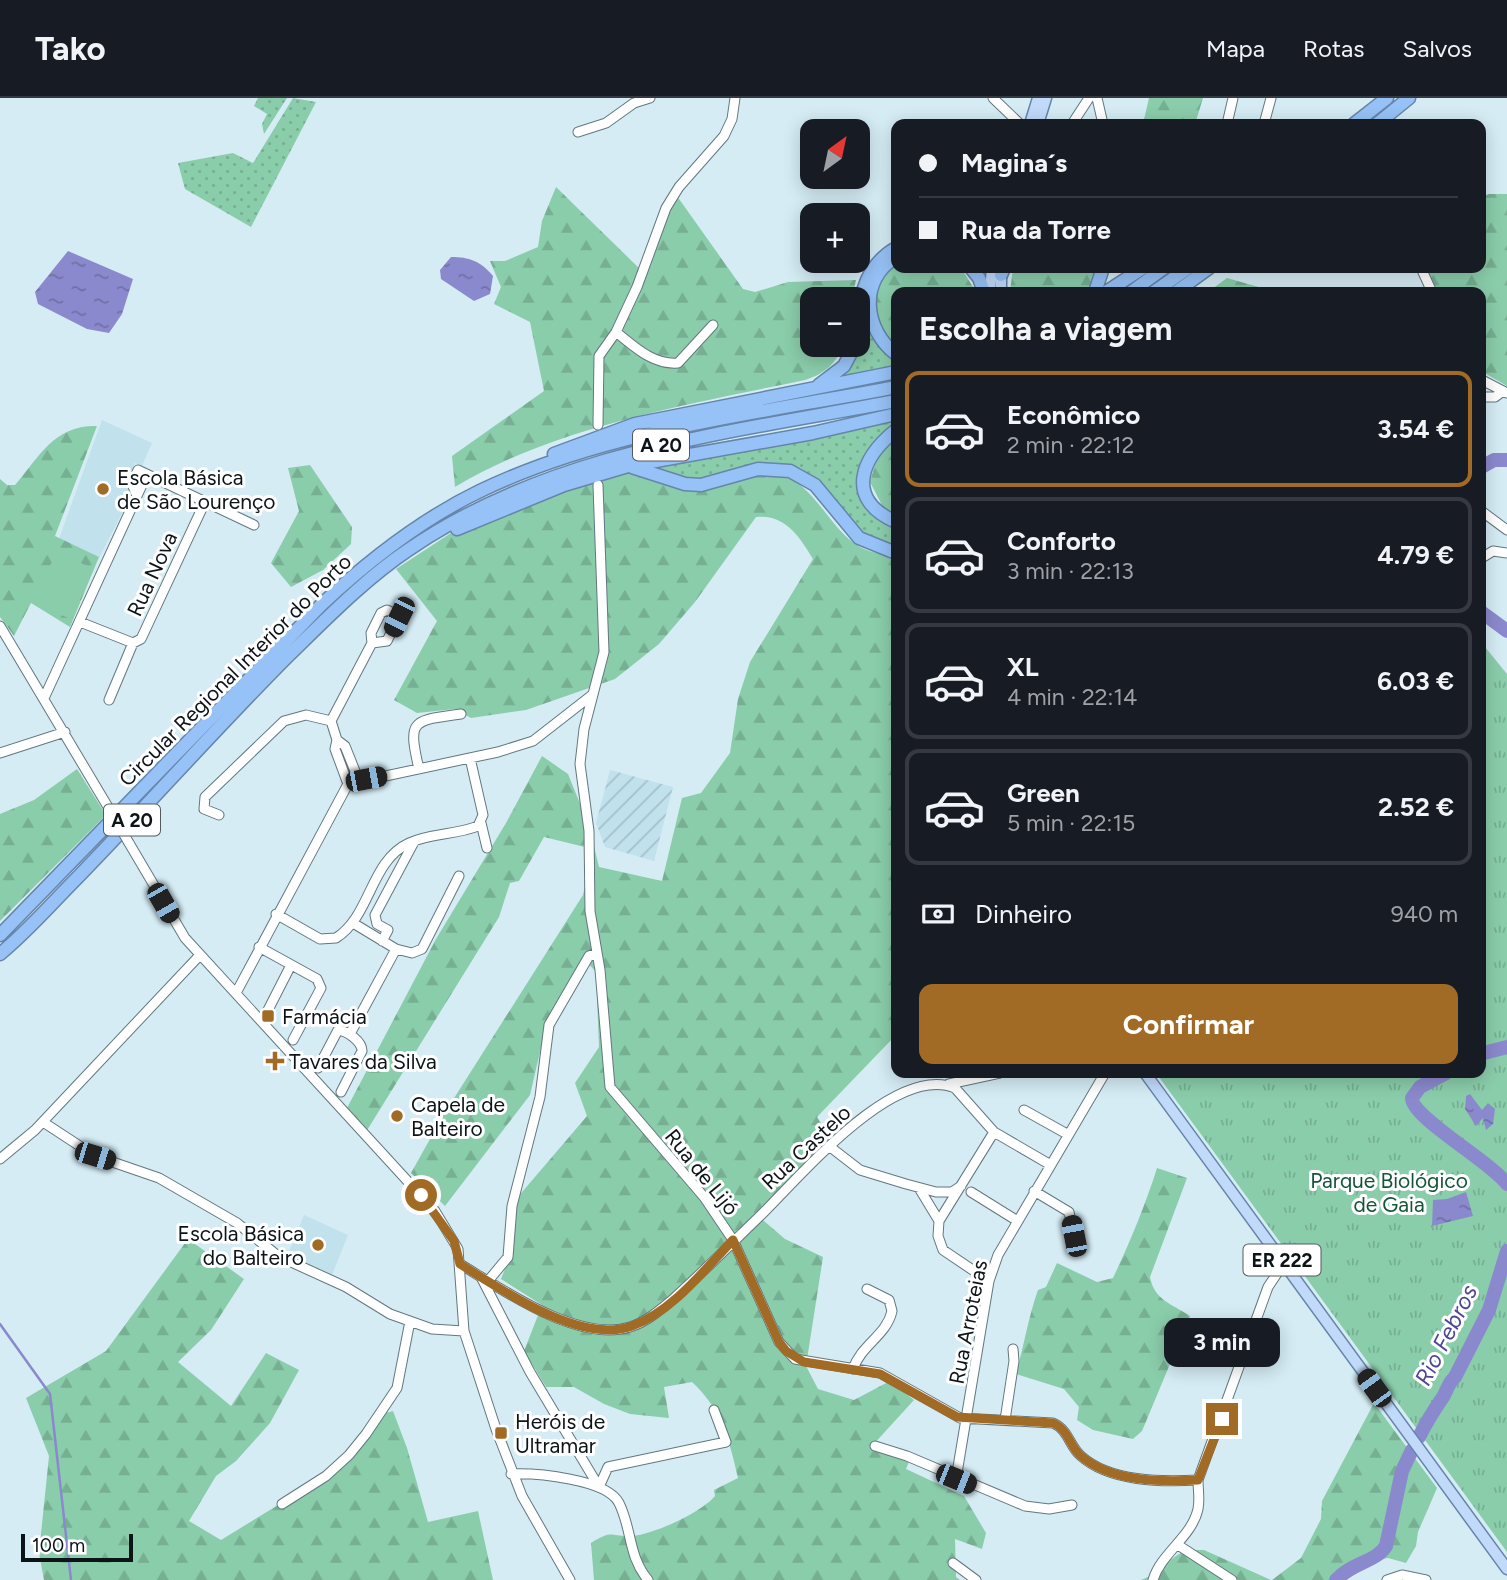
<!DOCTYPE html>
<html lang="pt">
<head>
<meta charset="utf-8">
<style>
  body { margin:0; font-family:Figtree,sans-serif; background:#20242c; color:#f1f3f6; height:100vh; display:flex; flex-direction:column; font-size:26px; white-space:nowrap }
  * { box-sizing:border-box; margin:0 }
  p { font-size:23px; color:#9ea1a6 }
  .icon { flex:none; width:38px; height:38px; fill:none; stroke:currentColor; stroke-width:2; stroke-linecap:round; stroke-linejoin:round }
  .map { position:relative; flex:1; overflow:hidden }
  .sheet { position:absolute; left:891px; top:189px; width:595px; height:791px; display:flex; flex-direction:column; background:#171b24; border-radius:14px; box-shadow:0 4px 18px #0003 }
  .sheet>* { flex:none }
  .hud { position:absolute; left:891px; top:21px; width:595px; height:154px; border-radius:14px; box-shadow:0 4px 18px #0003; display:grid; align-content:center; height:154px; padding:0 28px; background:#171b24 }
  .needle { width:46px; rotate:33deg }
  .tools { position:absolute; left:800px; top:21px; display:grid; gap:14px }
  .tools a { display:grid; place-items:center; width:70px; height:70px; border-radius:14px; background:#171b24; box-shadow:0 4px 18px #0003; font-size:35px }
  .scale { position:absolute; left:21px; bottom:18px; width:112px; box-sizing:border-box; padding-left:7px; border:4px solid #0c1417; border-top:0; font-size:19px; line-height:24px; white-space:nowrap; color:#0c1417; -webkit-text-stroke:5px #fff; paint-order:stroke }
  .end { position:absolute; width:32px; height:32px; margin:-16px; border:9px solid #a16b25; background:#fff; box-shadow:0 0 0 4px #fff }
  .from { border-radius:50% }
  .bubble { position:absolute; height:49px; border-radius:14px; background:#171b24; box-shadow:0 4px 18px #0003; font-size:23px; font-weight:700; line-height:49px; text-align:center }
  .car { position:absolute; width:21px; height:42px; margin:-21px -10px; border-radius:9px; box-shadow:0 0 5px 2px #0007; background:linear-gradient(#222 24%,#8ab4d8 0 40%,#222 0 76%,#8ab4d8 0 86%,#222 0) }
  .hud b { display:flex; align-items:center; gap:24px; height:66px; font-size:26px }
  .hud b+b { border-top:2px solid #363941 }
  .hud i { width:18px; height:18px; background:#f1f3f6 }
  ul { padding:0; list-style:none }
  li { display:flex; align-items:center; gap:21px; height:116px; margin:0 14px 10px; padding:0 14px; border:4px solid #363941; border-radius:14px }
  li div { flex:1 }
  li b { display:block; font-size:26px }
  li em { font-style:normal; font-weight:700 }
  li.on { border-color:#a16b25 }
  li>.icon { width:63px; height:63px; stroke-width:1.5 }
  h2 { padding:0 28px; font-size:32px; line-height:84px }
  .pay { display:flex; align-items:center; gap:18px; height:77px; padding:0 28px; font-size:26px }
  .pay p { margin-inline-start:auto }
  .primary-button { display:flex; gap:14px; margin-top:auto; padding:14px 28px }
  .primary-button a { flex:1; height:80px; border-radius:14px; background:#a16b25; color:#fff; font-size:28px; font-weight:700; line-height:80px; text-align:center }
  header { display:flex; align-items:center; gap:42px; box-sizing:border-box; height:98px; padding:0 35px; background:#171b24; border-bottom:2px solid #363941 }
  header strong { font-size:33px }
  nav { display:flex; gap:38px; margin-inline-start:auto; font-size:24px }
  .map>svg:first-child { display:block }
  .built { fill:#c1e1ed }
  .industrial { fill:url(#industrial-furrows) }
  .grass { fill:url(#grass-dots) }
  .forest { fill:url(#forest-firs) }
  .park { fill:url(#park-tufts) }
  .pitch { fill:#8acdab }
  .water { fill:url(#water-ripples) }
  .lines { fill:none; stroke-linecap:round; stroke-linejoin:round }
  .stream { stroke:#8b89cd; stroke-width:2.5 }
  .river { stroke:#8b89cd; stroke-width:14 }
  .minor-casing { stroke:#63777f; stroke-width:11 }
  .major-casing { stroke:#6685a9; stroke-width:13 }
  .highway-casing { stroke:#6685a9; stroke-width:15 }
  .minor { stroke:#fff; stroke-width:9 }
  .major { stroke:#c1dafa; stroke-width:10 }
  .highway { stroke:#97c2f7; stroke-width:12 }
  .minor-bridge-casing { stroke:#63777f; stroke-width:11; stroke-linecap:butt }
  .minor-bridge { stroke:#fff; stroke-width:9 }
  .route { stroke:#a16b25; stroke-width:9 }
  .poi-dot { fill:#a16b25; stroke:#fff; stroke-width:2.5 }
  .labels { text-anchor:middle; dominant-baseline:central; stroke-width:6; stroke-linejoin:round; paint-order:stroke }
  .shield { fill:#fff; stroke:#555a5d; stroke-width:2 }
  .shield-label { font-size:19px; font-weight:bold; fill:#0c1417 }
  .poi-label { font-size:21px; fill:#0c1417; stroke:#fff; text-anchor:start }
  .street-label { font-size:21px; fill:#0c1417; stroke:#fff }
  .park-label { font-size:21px; fill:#145439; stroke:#fff }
  .water-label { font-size:23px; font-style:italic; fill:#4d4597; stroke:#fff }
</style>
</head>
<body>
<header>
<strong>Tako</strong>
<nav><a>Mapa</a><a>Rotas</a><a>Salvos</a></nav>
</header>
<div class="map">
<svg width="1507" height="1482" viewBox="0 0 1507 1482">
  <defs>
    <pattern id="industrial-furrows" width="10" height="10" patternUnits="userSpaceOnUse" patternTransform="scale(1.75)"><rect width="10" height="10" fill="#c1e1ed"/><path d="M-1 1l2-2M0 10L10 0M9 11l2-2" fill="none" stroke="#a5c0ca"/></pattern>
    <pattern id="grass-dots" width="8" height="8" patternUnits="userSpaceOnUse" patternTransform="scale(1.75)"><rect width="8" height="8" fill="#8acdab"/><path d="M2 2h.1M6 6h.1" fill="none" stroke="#76af92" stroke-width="1.8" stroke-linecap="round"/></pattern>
    <pattern id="forest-firs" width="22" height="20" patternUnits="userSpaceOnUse" patternTransform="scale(1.75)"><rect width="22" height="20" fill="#8acdab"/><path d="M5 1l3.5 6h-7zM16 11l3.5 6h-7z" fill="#76af92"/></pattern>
    <pattern id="park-tufts" width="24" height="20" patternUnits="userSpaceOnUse" patternTransform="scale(1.75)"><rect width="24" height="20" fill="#8acdab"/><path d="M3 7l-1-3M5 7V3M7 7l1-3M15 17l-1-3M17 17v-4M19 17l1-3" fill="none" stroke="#76af92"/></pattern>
    <pattern id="water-ripples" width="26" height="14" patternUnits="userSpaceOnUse" patternTransform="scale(1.75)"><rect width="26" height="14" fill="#8b89cd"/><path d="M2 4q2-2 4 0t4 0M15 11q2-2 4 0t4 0" fill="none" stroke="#706fa5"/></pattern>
  </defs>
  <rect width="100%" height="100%" fill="#d5ecf5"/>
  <path class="built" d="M102,322L152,345L142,368L135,365L126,384L131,398L97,464L57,446Z
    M304,1117L348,1137L332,1177L287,1158Z"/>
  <path class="industrial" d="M610,672L673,689L654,763L605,749L596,725Z"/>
  <path class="grass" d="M258,0H287L264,36L262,26L267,16L254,8Z
    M293,0L316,4L251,129L185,91L178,65L233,55L253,65Z
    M863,202L896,260V269L836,282L858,247Z
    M896,320V326C876,343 863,355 860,382L896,428V450L862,435L823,388L800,370L768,365L712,382L682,380L652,369Z"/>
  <path class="forest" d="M1149,0H1203L1195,26H1143Z
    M556,89L641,172L672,91L743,191L755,194L788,184L856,182L852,201H812V247H844C834,267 826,275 805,282C691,306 556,328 455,389L452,358L544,293L530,224L494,206L501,189L490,163H505L538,149L542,123Z
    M1489,96H1507V288L1481,273L1480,194H1432L1427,177L1429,170H1480L1481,99Z
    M896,165V170H961L976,194H896V248C869,229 868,184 896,165Z
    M1013,170H1096V177L1087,194H1010Z
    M1227,180L1276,194H1208Z
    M97,328L55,438L99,459L70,529L31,505L14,538L0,519V381L7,387H15C40,358 54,327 97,328Z
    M896,338V418L885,413L870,384L878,355Z
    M310,367L352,429L351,446L323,472L291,489L271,465L299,413L288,370Z
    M632,370C658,380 686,396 715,390C733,387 752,369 771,373C813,382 824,423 855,446C866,454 883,456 896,460V937L817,1019L830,1040L757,1117L785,1141L823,1159L806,1268L818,1291L854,1302L890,1283L914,1302L872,1348L910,1361L906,1371L964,1398L986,1435L982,1451L955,1441L956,1479L960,1482H594L591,1445C614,1431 609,1439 632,1438C655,1436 702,1414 715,1398L714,1392L738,1380C729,1341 722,1312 692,1284L664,1289L669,1320L630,1316L604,1306L574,1289H546L524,1253L542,1207L501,1181L509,1161L517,1100L587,1018L575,985L599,949L596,874L586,863L546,928L530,997L445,1108L411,1075L444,1016L583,797L593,751L544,739L519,783L510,785L499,819L366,1034L347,1010L436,841L506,725L542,658L568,676L589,728L599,769L662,783L682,700L701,695L730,655L738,601L750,564L813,461C799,438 785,416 756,419L695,504L659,546L615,581L526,612L471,620L455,611L417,615L394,602L437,523L396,471L454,433L517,405Z
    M77,671L106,717L0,823V716L34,702Z
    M1157,1070L1187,1080L1150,1179C1154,1202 1172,1206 1190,1218L1142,1333L1133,1341L1093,1332L1077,1322L1079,1309L1064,1291L1016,1276C1024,1248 1028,1220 1038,1192L1046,1189L1057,1165L1097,1184L1113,1180C1130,1144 1145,1108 1157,1070Z
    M188,1141L244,1181L211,1232L178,1264L231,1308L266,1255L299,1272L270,1325L236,1363L216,1378L189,1423L221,1442L348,1364L363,1346L378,1317L393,1313L407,1350L428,1424L478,1413L493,1482H44L39,1455L49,1358L26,1300L106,1253Z
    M1374,1305L1437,1390L1418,1434L1416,1448L1406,1465L1388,1460L1373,1463L1357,1467L1337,1482H1272L1301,1460L1321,1421L1322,1403Z
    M1187,1452H1204L1271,1482H1141C1159,1476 1169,1459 1187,1452Z"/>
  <path class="park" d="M1481,544L1507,576V1454L1156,975H1480Z"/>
  <path class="pitch" d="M56,454L92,470L71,521L34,506Z"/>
  <path class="water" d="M68,153L133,181L122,216L109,235L87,231L38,206L35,194Z
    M451,159C469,159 481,163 493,178L490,196L474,203L441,181L440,172Z
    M1470,996L1482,1012L1488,1005L1495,1011L1493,1026L1486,1032L1483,1020L1476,1028L1465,1011L1466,998Z
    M1466,1094L1473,1118L1432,1128L1433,1102L1447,1101Z"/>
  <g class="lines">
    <path class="stream" d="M0,1226L50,1296L71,1482"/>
    <path class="river" d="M1480,370L1494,362H1507
      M1480,513L1507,533
      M1480,956L1507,949
      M1446,975L1420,989L1412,1000C1411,1019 1491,1064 1507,1086
      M1419,1339C1426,1325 1434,1312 1443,1299C1448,1291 1448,1285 1455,1279L1489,1212L1507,1153
      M1336,1482C1353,1464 1376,1464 1386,1448L1402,1373L1412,1352"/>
    <defs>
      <path id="minor" d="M993,0L1020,26
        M1097,0L1103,26
        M1072,26L1089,0
        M1227,26L1233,0
        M1264,26L1271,0
        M578,34L606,25L634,5L650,0
        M1421,170L1432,194
        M616,234C635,249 653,267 678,265L713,227
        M1480,281L1507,295
        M1480,299H1495L1503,293
        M598,327L599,258L616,234L637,189L666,110L679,89L724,38L732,21L735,0
        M598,387L604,554L584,631L580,666L589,733L590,813L600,872L610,989L704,1099L733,1142L779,1244L795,1261L880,1275L960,1320L1053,1325C1069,1332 1069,1348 1081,1358C1110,1384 1162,1384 1198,1382
        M137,398L132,386L138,372L254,427
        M1480,412L1507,432
        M1480,461L1493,453L1507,455
        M80,524L133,545L141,541L205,404
        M0,528L111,714
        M45,598L147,376
        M109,602L133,545
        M337,642L345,648L359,683
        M0,655L65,634
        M419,671C407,620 413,623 461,616
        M348,686L335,651L337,642L331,623L372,545L387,543L399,518L387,512L381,515L371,535L372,545
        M219,717L204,711L205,699L284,623L306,617L331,623
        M481,725L487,750
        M129,745L185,840L435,1113L458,1151L464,1233L496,1331L522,1398L570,1482
        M276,816L320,841L336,840C371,818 370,763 409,745C430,735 456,737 478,728L483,717L470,660
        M382,843L388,832L377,826L375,817L414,744
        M259,849L317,881L321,890L293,942
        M396,851L412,855L422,851L459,778
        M236,895L348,686L498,654L533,643L592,597
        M267,914L291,867
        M350,936L396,851L353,825
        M318,970L338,932C347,933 362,943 362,953L341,994
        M949,986L1000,975
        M1024,1012L1067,1036
        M43,1024L95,1058L159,1080L237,1125L278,1158L346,1189L390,1216L432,1231L464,1233
        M829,1048L860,1072L906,1086L936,1094H952L961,1088
        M0,1061L35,1032L200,857
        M919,1090L939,1123L938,1138L943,1152L989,1183
        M1034,1093L1069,1114L1074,1137L1072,1144
        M971,1094L1016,1122
        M939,1123L994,1034
        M460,1166C503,1192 578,1245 630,1229C646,1224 659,1213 671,1203C702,1175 731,1146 761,1117C799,1080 894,965 955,990L994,1034L1049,1066
        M481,1179L530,1274L599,1389
        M488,1183L508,1159L512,1108L540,999L549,927L589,858L597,855
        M853,1271C861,1247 887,1237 892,1213L889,1202L867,1191
        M1005,1322L1014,1263L1013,1251
        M875,1348L907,1358L1025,1408L1049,1411L1072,1407
        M511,1376C536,1375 607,1381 619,1405C632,1431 628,1458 648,1482
        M956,1381L989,1183L998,1157L1105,975
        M599,1389L608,1369L726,1344L714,1312
        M282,1406L326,1378L349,1357L366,1336L397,1290L410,1223
        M1178,1447L1232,1482
        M953,1465L976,1482
        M1153,1482C1161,1455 1192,1439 1198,1411C1200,1402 1198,1391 1198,1382L1268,1189L1284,1165
        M1387,1482L1402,1477L1426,1482"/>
      <path id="major" d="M1030,26L1038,0
        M1038,26L1046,0
        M990,194L992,170
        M1001,194V170
        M1145,975L1507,1471"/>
      <path id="highway" d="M1354,26L1387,0
        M1377,26L1409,0
        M896,159C858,182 864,232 896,256
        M971,170L979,180L984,194
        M1001,177L1004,170
        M1095,194L1103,170
        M1106,194L1143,170
        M1131,194L1164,170
        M1154,194L1188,170
        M1176,194L1209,170
        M858,226C860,194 867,167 896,150
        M819,287L844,268L855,247
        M896,332C861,360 844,401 896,424
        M554,356L635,326L896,274
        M632,369L685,386L701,387L758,371L790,373L815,387L859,440L896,455
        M457,431L564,387L628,368L813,335L896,316
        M0,837L321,507C368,463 422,421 480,393C609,331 757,316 896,289
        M0,856C28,833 52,805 78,779C149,706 217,629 289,557C326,521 365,481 408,452C552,353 729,335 896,303"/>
    </defs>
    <use href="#minor" class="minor-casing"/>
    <use href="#major" class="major-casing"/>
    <use href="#highway" class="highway-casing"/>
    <use href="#minor" class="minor"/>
    <use href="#major" class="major"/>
    <use href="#highway" class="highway"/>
    <defs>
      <path id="minor-bridge" d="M111,714L129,745"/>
    </defs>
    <use href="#minor-bridge" class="minor-bridge-casing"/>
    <use href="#minor-bridge" class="minor-bridge"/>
  </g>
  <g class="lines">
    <path class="route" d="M421,1097L454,1143L460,1166C502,1192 580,1247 632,1228C672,1214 704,1172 733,1142L779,1244L786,1253L804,1264L880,1276L957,1319L1053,1325C1069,1332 1069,1348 1081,1358C1111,1384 1161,1384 1198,1382L1222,1321"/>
  </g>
  <g class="poi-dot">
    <circle cx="103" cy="391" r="7"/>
    <rect x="261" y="911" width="14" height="14" rx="3.5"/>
    <path d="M271.5 952.5h7v7h7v7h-7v7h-7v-7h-7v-7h7z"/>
    <circle cx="397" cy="1018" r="7"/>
    <circle cx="318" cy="1147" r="7"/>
    <rect x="494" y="1328" width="14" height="14" rx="3.5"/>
  </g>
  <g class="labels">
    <g class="shield">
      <rect x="633" y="331.5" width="56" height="31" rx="5"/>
      <rect x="104" y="706.5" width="56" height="31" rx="5"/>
      <rect x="1243.5" y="1146.5" width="77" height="31" rx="5"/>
    </g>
    <g class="shield-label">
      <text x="661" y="347">A 20</text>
      <text x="132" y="722">A 20</text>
      <text x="1282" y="1162">ER 222</text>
    </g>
    <g class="poi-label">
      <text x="117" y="379">Escola Básica<tspan x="117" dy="24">de São Lourenço</tspan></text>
      <text x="282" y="918">Farmácia</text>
      <text x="289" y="963">Tavares da Silva</text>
      <text x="411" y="1006">Capela de<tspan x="411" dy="24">Balteiro</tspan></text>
      <text x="304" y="1135" text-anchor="end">Escola Básica<tspan x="304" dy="24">do Balteiro</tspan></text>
      <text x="515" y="1323">Heróis de<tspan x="515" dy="24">Ultramar</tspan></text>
    </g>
    <g class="street-label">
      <text transform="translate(152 476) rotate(-65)">Rua Nova</text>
      <text transform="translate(235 572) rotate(-45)">Circular Regional Interior do Porto</text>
      <text transform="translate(806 1049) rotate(-43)">Rua Castelo</text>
      <text transform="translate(702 1074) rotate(51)">Rua de Lijó</text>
      <text transform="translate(968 1224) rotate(-79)">Rua Arroteias</text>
    </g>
    <g class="park-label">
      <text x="1389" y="1082">Parque Biológico<tspan x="1389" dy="24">de Gaia</tspan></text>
    </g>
    <g class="water-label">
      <text transform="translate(1446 1237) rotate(-63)">Rio Febros</text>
    </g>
  </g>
</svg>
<div class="tools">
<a><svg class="needle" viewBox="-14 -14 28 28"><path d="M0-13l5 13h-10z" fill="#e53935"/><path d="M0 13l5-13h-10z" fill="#9ea1a6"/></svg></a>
<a>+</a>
<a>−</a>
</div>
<div class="scale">100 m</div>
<i class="end from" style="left:421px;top:1097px"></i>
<i class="end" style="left:1222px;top:1321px"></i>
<div class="bubble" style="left:1164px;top:1220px;width:116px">3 min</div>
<i class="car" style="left:399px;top:519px;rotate:206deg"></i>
<i class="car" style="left:366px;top:681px;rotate:79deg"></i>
<i class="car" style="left:163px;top:805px;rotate:150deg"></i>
<i class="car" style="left:95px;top:1058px;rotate:107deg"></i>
<i class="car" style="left:1074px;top:1138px;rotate:349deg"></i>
<i class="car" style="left:1374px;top:1290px;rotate:324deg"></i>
<i class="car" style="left:956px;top:1381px;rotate:112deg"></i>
<div class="hud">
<b><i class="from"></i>Magina´s</b>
<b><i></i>Rua da Torre</b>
</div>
<section class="sheet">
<h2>Escolha a viagem</h2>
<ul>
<li class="on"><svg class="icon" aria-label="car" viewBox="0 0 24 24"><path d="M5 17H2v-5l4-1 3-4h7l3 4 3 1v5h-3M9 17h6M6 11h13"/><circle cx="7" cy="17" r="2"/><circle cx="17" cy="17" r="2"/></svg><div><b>Econômico</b><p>2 min · 22:12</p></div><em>3.54 €</em></li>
<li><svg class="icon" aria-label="car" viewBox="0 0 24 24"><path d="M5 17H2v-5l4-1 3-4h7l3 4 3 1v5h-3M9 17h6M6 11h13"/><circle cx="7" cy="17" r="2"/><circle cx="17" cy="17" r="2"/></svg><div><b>Conforto</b><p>3 min · 22:13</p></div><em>4.79 €</em></li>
<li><svg class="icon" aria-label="car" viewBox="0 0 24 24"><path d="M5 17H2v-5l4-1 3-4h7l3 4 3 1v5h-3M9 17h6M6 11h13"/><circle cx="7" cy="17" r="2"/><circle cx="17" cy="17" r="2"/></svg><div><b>XL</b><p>4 min · 22:14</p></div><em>6.03 €</em></li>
<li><svg class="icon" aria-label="car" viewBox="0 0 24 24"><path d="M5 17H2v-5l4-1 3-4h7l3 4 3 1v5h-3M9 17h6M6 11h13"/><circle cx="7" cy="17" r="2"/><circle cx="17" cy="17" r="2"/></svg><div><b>Green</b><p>5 min · 22:15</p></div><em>2.52 €</em></li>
</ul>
<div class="pay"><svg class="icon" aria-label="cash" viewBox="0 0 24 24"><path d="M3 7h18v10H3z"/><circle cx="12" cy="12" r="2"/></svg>Dinheiro<p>940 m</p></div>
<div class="primary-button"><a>Confirmar</a></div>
</section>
</div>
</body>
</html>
